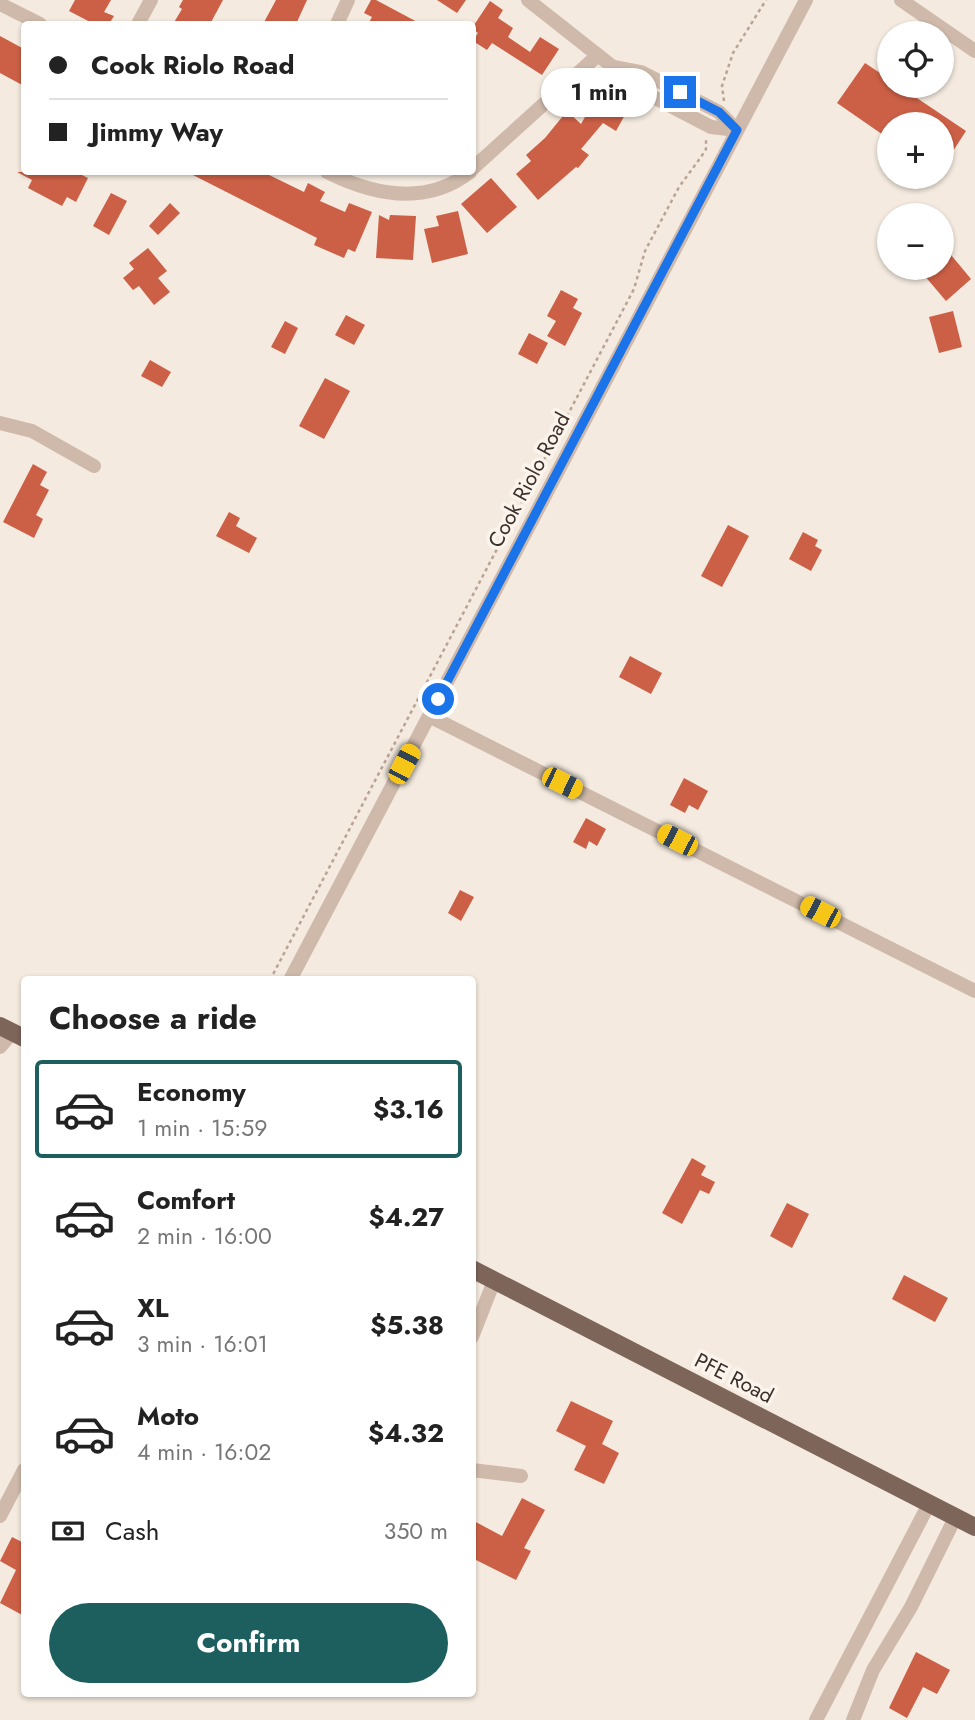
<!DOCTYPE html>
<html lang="en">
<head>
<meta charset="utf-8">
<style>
  body { margin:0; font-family:Jost,sans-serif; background:#f6f6f6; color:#222; height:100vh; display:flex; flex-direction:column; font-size:26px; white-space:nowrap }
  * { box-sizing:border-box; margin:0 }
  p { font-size:23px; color:#767676 }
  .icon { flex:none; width:38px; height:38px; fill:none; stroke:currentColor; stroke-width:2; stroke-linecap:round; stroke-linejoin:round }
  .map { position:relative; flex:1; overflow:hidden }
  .side { position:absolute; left:21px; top:976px; width:455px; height:721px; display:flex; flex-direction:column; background:#fff; border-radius:7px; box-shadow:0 2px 5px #0004 }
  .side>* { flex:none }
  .banner { position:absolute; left:21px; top:21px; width:455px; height:154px; border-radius:7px; box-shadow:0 2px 5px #0004; display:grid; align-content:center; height:154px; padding:0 28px; background:#fff }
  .controls { position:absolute; left:877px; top:21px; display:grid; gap:14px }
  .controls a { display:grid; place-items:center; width:77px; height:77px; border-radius:50%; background:#fff; box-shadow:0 2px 5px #0004; font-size:35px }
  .end { position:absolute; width:32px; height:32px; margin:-16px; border:9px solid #1a73e8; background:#fff; box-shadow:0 0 0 4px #fff }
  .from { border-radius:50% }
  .bubble { position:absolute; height:49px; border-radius:24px; background:#fff; box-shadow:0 2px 5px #0004; font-size:23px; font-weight:700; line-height:49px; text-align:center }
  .car { position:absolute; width:21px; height:42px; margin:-21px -10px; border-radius:9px; box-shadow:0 0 5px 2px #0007; background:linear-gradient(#f5c518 24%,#345 0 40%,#f5c518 0 76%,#345 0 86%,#f5c518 0) }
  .banner b { display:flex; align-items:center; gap:24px; height:66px; font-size:26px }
  .banner b+b { border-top:2px solid #e0e0e0 }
  .banner i { width:18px; height:18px; background:#222 }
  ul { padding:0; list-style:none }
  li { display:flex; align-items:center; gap:21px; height:98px; margin:0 14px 10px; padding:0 14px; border:4px solid transparent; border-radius:7px }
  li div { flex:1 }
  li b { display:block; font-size:26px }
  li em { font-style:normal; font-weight:700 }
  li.current { border-color:#1d5e5f }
  li>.icon { width:63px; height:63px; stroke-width:1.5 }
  h2 { padding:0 28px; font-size:32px; line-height:84px }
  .pay { display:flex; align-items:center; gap:18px; height:77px; padding:0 28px; font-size:26px }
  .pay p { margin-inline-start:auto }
  .cta { display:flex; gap:14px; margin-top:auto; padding:14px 28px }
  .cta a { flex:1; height:80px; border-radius:42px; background:#1d5e5f; color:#fff; font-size:28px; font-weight:700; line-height:80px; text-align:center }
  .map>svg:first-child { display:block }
  .building { fill:#cc6046 }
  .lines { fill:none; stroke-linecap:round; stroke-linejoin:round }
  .path { stroke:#baa394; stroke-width:2.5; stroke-dasharray:3.5 3.5; stroke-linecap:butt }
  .minor { stroke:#ceb9aa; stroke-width:14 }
  .major { stroke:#7d655a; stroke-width:18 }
  .route { stroke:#1a73e8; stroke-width:9 }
  .labels { text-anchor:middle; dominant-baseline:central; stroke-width:7; stroke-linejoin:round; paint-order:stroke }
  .street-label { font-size:21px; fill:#3b2f2a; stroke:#fbf4ed }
</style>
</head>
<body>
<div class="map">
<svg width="975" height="1720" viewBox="0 0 975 1720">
  <rect width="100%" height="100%" fill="#f4eadf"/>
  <path class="building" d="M75,0H111L104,12L114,16L109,24H94L69,11Z
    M183,0H223L210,24H173L182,9L179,7Z
    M276,0H307L296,24H263Z
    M371,0H376L421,24H368L372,17L364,13Z
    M437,0H466L457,13Z
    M490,1L503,10L498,18L513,28L508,37L530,52L540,37L559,49L542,75L492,43L487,50L473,41L478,33L472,28Z
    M0,36L24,49V86L0,73Z
    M865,63L889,79V86H899L966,131L942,168V124H889V139L837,103Z
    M594,84L631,104L616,131L603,123L581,149L589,155L578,168L576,167L538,200L516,174L531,161L526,155L545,138L567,111L581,124L593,103L585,99Z
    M17,172H76L88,178L76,202L67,197L62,206L28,188L32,180Z
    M187,172H263L304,192L308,183L325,192L320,201L345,212L349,203L372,212L355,252L348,249L344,258L314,245L317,238Z
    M491,178L517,207L487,233L461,204Z
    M111,193L127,201L109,235L93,226Z
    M170,203L180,213L158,235L149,226Z
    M458,211L468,254L432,263L424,229L439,226L436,216Z
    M379,215L389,220L390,215L416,216L413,260L376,258Z
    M942,244L971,279L946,301L918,268H942Z
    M148,248L167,271L158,278L170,292L154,305L139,286L133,290L123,278L134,269L129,263Z
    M561,290L578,299L573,308L582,313L565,346L547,336L556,321L547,316Z
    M953,311L962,347L939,353L929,317Z
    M346,315L365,325L354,345L335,335Z
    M285,321L298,328L285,354L271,347Z
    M529,333L548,343L537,364L518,354Z
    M150,360L171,372L162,387L141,376Z
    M325,378L350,391L324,439L299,426Z
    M33,464L47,472L40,485L49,490L36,515L43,519L34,538L3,522Z
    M229,512L240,518L236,526L257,538L249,553L216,536Z
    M728,525L749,536L722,587L701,576Z
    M803,532L818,540L815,546L822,550L811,571L789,559Z
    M630,656L662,673L651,694L619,677Z
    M684,778L708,791L698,810L689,805L685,813L670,805Z
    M586,818L606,829L597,846L589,841L586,849L573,842Z
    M460,890L474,897L461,921L448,913Z
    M692,1158L706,1166L701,1175L715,1182L709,1194L700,1190L682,1224L662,1213Z
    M787,1203L809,1214L792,1248L770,1236Z
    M904,1275L948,1298L935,1322L892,1299Z
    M571,1401L613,1421L602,1444L619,1453L604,1484L574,1470L586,1446L556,1431Z
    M522,1498L545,1510L524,1548L531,1551L516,1580L472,1558V1520L502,1536Z
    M12,1537L24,1543V1616L0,1603L16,1570L0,1561Z
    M916,1652L950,1670L937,1694L923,1687L907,1718L889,1708Z"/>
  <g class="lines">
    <path class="path" d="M724,101L722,86L733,53L766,0
      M270,980L634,289L645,251L679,187L701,157L706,149V138"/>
    <path class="minor" d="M528,0L613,67L634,87L711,127L737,130
      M901,0L975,51
      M0,4L40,24
      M138,24L151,0
      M337,24L348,0
      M615,67L641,72L719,112L737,130
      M472,169L598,55
      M327,172C373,195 426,206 470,172
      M0,423L32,431L94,466
      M429,716L975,991
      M290,980L806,0
      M0,1047L13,1032
      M472,1337L494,1281
      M472,1470L521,1476
      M0,1516L24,1470
      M816,1720L929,1504
      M853,1720L873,1670L911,1607L955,1518"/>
    <path class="major" d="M0,1026L24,1038
      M472,1269L975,1527"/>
  </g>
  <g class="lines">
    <path class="route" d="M438,699L737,130L719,112L680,92"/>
  </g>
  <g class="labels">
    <g class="street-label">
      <text transform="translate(529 480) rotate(-62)">Cook Riolo Road</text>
      <text transform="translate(734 1378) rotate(27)">PFE Road</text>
    </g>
  </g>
</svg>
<div class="controls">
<a><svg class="icon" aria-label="locate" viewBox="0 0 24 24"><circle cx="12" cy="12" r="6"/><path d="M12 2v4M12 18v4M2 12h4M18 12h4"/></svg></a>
<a>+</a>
<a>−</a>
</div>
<i class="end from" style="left:438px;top:699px"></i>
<i class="end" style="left:680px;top:92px"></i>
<div class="bubble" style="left:541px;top:68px;width:116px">1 min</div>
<i class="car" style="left:404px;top:764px;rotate:28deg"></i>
<i class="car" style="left:562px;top:783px;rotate:116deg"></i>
<i class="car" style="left:677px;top:840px;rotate:297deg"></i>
<i class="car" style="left:820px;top:912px;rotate:297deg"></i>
<div class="banner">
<b><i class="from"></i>Cook Riolo Road</b>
<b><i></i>Jimmy Way</b>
</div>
<section class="side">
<h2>Choose a ride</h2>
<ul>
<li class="current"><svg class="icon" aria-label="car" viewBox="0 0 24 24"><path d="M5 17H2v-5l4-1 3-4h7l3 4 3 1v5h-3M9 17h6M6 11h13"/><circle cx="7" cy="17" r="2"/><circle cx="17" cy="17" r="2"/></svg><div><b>Economy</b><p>1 min · 15:59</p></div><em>$3.16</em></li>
<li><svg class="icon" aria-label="car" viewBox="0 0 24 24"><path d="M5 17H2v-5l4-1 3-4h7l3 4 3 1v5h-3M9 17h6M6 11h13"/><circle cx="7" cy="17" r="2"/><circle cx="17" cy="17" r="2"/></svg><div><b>Comfort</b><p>2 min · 16:00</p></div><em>$4.27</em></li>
<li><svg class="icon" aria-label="car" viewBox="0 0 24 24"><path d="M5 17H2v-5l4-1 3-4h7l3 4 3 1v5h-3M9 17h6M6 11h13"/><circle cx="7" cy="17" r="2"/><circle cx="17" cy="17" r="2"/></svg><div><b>XL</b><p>3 min · 16:01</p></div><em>$5.38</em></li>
<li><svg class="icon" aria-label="car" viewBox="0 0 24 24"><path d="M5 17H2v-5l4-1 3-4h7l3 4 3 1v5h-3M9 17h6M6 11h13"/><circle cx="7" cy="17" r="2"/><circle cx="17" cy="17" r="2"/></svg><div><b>Moto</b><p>4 min · 16:02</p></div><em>$4.32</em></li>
</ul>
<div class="pay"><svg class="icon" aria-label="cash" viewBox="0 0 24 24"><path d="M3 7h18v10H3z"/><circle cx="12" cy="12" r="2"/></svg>Cash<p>350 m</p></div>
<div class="cta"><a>Confirm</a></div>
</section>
</div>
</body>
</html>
